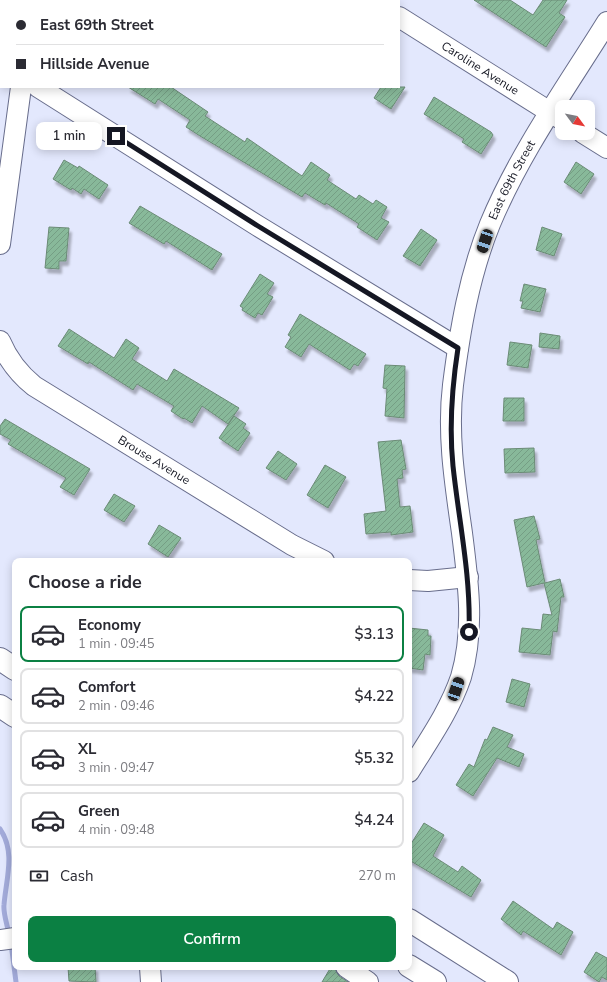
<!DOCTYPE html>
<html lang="en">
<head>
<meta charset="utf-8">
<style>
  body { margin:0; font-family:"Nunito Sans",sans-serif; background:#f7f7f7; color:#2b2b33; height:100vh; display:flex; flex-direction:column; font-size:15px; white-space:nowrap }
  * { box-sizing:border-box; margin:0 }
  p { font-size:13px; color:#7c7c81 }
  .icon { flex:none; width:22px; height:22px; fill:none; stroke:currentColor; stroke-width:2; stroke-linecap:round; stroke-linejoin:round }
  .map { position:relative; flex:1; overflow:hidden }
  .sheet { position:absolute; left:12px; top:558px; width:400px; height:412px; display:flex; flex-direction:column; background:#fff; border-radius:8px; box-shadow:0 2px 10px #0003 }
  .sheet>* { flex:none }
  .banner { position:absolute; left:0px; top:0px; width:400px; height:88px; box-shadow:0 2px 10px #0003; display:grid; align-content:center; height:88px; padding:0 16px; background:#fff }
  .needle { width:26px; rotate:122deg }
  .controls { position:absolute; left:555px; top:100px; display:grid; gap:8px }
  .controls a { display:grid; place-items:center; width:40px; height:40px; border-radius:8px; background:#fff; box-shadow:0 2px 10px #0003; font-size:20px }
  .end { position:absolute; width:18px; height:18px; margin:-9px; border:5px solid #151723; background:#fff; box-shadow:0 0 0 2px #fff }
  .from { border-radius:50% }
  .bubble { position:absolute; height:28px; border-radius:8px; background:#fff; box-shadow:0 2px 10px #0003; font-size:13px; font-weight:600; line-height:28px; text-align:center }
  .car { position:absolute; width:12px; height:24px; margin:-12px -6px; border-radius:5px; box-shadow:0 0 3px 1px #0007; background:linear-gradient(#222 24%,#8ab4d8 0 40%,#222 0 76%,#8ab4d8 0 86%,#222 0) }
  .banner b { display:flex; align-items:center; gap:14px; height:38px; font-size:15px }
  .banner b+b { border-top:1px solid #e1e1e2 }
  .banner i { width:10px; height:10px; background:#2b2b33 }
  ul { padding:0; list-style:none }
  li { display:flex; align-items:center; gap:12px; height:56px; margin:0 8px 6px; padding:0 8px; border:2px solid #e1e1e2; border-radius:8px }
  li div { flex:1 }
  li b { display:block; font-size:15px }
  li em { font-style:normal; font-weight:600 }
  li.selected { border-color:#0b8043 }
  li>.icon { width:36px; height:36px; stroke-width:1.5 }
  h2 { padding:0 16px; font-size:18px; line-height:48px }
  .pay { display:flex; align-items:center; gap:10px; height:44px; padding:0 16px; font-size:15px }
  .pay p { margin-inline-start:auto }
  .action { display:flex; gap:8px; margin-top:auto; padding:8px 16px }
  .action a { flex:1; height:46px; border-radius:8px; background:#0b8043; color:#fff; font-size:16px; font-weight:600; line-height:46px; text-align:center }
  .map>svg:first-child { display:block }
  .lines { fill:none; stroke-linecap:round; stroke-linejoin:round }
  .stream { stroke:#a2aad9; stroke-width:5 }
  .building { fill:url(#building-hatch); stroke:#6b8b76; filter:url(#shadow) }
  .minor-casing { stroke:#686d8c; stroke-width:22 }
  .major-casing { stroke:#686d8c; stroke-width:24 }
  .minor { stroke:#fff; stroke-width:20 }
  .major { stroke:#fff; stroke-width:22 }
  .route { stroke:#151723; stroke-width:5 }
  .labels { text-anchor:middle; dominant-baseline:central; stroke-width:3.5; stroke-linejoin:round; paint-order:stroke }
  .street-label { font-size:12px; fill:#151723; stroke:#fff }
</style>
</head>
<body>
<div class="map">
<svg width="607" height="982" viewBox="0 0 607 982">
  <defs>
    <pattern id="building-hatch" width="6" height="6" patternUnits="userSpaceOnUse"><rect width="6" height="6" fill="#88b99a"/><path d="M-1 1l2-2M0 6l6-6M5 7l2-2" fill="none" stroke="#749e84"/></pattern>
    <filter id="shadow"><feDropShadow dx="2.5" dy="4.5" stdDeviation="1" flood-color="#0004"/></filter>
  </defs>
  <rect width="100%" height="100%" fill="#e3e8fd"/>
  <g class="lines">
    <path class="stream" d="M0,829C16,852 6,879 4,905C3,914 8,926 9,936
      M11,943L16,982"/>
  </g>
  <path class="building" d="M474,0H510L533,15L543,0H567L559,13L565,17L546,47Z
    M128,87H171L208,112L205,116L245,142L247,138L302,176L311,162L330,175L327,180L356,199L359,195L373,204L376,200L387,207L381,218L389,222L377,240L357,227L359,224L326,203L325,205L305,193L302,197L200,136L186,127L190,120L158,99L155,104Z
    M381,87H405L391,109L374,98Z
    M434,97L491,132L493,135L481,154L462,142L464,139L424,114Z
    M64,160L78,168L79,166L108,185L99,199L84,189L81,194L72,188L71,190L53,179Z
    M576,162L594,174L581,194L564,182Z
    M140,206L222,254L212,270L166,241L164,244L129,223Z
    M49,227L69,228L66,261H59V269L45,268Z
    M542,227L562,234L554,256L536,250Z
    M421,229L437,240L420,266L403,256Z
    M260,274L274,283L267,294L273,297L262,315L258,313L255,318L242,310L243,308L240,306Z
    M524,284L546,289L540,312L521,308L523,301H520Z
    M300,314L366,354L358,366L354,364L350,370L309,344L301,357L285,347L291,337L288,335Z
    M69,329L114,358L126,339L139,348L132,359L167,381L174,369L239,408L228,424L202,406L192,423L184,418L183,419L171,411L174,406L137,384L133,390L89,362L88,364L58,346Z
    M540,333L560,336L559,349L539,347Z
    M510,342L532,345L528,368L507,365Z
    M385,365L405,366L404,418L385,416L387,389L383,388Z
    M504,398H524V421H503Z
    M234,416L246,424L243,428L250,433L238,451L219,438Z
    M5,419L90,469L74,495L60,487L66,478L8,444L11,440L0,434V426Z
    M401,440L406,469L402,470L403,478L397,479L400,507L410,506L413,532L391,535V532L366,534L364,514L386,511L378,442Z
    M534,448L535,472L505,473L504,449Z
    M278,451L297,464L286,480L266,468Z
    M325,465L346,477L328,508L307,495Z
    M114,494L135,506L124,522L104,510Z
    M534,516L540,539L536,540L545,583L560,579L564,597H561L557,632L553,631L550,655L519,652L522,628L541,630L543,614L552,615L544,583L527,587L514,520Z
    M159,525L181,538L168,557L148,544Z
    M409,628L428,630V636H431L430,655L425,654L423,670L409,668Z
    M512,679L530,684L524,707L506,702Z
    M493,727L513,735L507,747L524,754L519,767L497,758L473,796L456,785L469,764L474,767L485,739L487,740Z
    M424,823L444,835L433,856L458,872L462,866L481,880L471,897L409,860V847Z
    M513,901L553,929L557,922L573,932L561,955L523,931L521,935L501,919Z
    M596,952L607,958V980L602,977L599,982L584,972Z
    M68,967H95L96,982L69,981Z
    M331,967L335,968L339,976L348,982H322Z"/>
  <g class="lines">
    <defs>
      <g id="minor">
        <path d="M372,0L374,1"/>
        <path d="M32,1V0"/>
        <path id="s1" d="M399,17L561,119"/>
        <path d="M0,64H1"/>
        <path d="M38,87L258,226L458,348"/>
        <path d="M583,133L607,148"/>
        <path d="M0,244L21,87"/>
        <path id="s2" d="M0,341C8,360 19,374 34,386L292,545L324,561"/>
        <path d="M409,580L428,581L468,577"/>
        <path id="s3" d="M409,772C428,741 449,712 461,677C475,629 468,581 462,533C455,484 447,434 453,385C460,330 469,276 490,224C520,152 566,88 607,22"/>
        <path d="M0,940L15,938"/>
        <path d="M150,967L151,982"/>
        <path d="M346,967L368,982"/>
      </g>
      <path id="major" d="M0,659L15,669
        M0,706L15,716
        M409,920L507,982
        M409,966L435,982"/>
    </defs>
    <use href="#minor" class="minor-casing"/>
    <use href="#major" class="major-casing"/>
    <use href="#minor" class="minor"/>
    <use href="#major" class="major"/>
  </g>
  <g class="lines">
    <path class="route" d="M116,136L258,226L458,348C452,387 449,427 453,466C459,522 471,576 469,632"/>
  </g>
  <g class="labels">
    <g class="street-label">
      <text stroke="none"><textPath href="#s1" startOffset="96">Caroline Avenue</textPath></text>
      <text stroke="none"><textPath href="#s3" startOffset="617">East 69th Street</textPath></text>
      <text stroke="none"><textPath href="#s2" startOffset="198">Brouse Avenue</textPath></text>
    </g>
  </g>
</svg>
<div class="controls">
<a><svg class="needle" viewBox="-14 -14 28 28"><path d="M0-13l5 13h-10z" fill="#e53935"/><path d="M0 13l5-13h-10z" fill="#7c7c81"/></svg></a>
</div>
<i class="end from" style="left:469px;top:632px"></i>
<i class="end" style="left:116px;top:136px"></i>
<div class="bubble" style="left:36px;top:122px;width:66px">1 min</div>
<i class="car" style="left:485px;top:241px;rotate:198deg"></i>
<i class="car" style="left:456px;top:689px;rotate:19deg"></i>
<div class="banner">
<b><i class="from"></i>East 69th Street</b>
<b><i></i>Hillside Avenue</b>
</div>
<section class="sheet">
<h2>Choose a ride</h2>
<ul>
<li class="selected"><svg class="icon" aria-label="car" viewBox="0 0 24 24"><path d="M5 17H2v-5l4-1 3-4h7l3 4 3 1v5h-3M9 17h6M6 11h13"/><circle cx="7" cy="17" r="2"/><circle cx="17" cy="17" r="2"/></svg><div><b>Economy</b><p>1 min · 09:45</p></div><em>$3.13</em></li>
<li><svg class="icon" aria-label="car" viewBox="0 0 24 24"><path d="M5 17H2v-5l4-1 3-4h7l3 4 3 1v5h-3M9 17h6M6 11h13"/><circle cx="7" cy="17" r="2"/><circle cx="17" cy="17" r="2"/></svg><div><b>Comfort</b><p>2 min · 09:46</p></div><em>$4.22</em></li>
<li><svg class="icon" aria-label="car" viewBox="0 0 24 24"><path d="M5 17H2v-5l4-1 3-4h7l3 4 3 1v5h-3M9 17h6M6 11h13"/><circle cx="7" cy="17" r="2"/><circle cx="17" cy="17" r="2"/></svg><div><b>XL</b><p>3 min · 09:47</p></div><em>$5.32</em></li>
<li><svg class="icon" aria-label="car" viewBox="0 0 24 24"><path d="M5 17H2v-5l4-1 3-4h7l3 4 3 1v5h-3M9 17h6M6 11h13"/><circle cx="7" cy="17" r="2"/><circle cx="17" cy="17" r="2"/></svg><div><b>Green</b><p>4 min · 09:48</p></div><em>$4.24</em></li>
</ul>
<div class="pay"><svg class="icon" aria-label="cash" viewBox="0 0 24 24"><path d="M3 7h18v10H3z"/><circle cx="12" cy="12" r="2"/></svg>Cash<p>270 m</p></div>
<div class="action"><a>Confirm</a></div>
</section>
</div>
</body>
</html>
